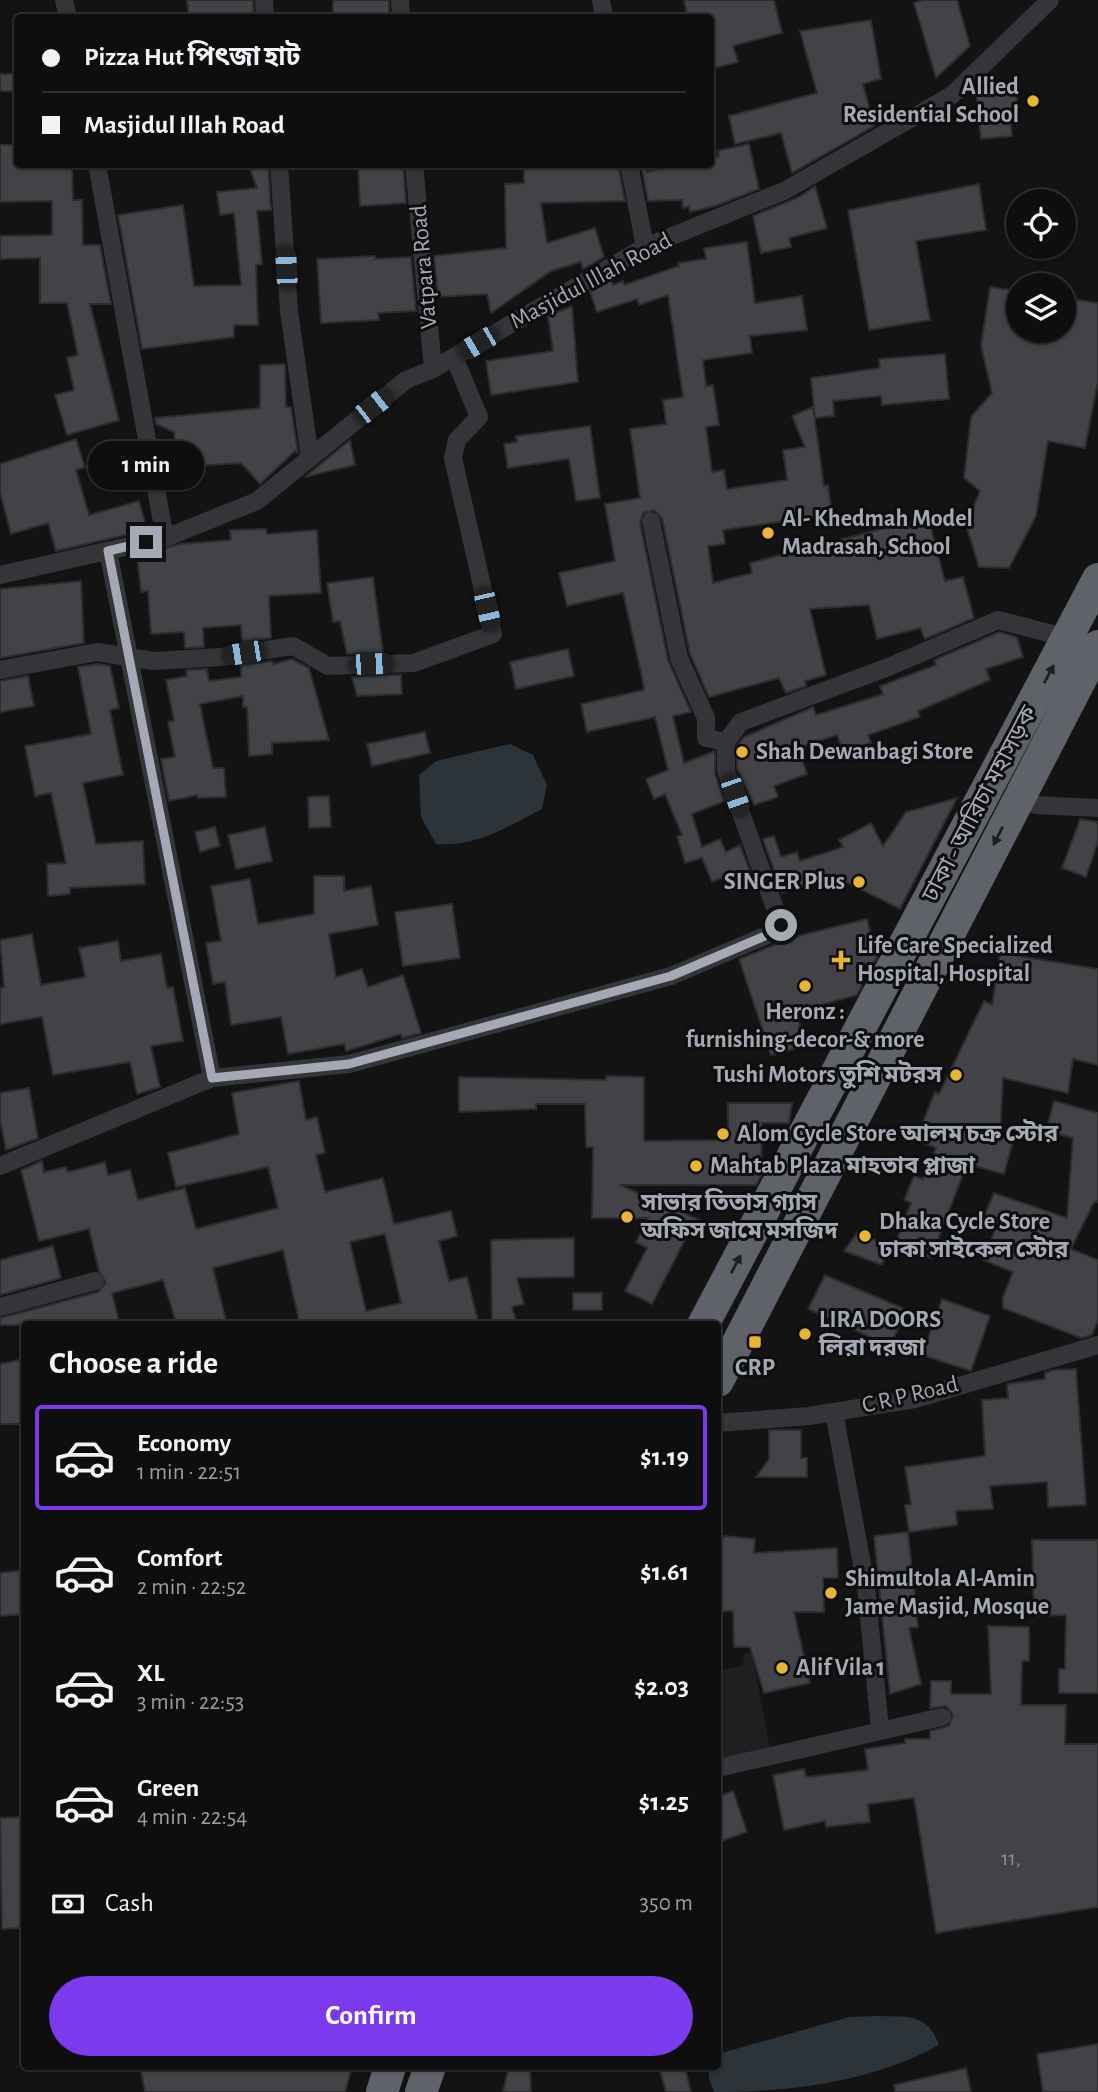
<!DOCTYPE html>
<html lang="en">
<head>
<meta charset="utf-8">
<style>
  body { margin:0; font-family:"Alegreya Sans","Noto Sans Bengali",sans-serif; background:#171718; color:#f1f3f6; height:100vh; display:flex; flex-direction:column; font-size:26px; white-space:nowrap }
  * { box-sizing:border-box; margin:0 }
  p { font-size:23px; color:#9b9c9e }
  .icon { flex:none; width:38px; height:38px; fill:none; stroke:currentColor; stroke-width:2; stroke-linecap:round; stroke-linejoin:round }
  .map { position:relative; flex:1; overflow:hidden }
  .details { position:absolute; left:21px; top:1321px; width:700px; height:749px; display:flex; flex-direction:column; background:#0e0e0f; border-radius:7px; box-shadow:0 2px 5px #0004,0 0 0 2px #2e2e2f }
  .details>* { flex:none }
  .banner { position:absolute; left:14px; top:14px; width:700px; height:154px; border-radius:7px; box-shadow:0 2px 5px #0004,0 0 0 2px #2e2e2f; display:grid; align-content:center; height:154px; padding:0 28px; background:#0e0e0f }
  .controls { position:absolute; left:1006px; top:189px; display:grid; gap:14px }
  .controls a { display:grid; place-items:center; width:70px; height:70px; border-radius:50%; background:#0e0e0f; box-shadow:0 2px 5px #0004,0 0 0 2px #2e2e2f; font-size:35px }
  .end { position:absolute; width:32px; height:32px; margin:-16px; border:9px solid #a5a9b4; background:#111; box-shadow:0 0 0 4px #111 }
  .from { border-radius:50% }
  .bubble { position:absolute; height:49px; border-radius:24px; background:#0e0e0f; box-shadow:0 2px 5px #0004,0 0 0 2px #2e2e2f; font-size:23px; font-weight:700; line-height:49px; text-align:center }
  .car { position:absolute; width:21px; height:42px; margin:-21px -10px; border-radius:9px; box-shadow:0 0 5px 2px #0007; background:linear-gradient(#222 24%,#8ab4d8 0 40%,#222 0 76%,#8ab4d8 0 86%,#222 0) }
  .banner b { display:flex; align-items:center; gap:24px; height:66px; font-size:26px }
  .banner b+b { border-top:2px solid #2e2e2f }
  .banner i { width:18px; height:18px; background:#f1f3f6 }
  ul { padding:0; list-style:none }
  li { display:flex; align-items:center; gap:21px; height:105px; margin:0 14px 10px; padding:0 14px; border:4px solid transparent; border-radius:7px }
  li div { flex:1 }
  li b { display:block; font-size:26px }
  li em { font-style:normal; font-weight:700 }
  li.active { border-color:#7c3aed }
  li>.icon { width:63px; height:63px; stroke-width:1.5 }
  h2 { padding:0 28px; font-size:32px; line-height:84px }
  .pay { display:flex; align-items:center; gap:18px; height:77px; padding:0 28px; font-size:26px }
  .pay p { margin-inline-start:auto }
  .action { display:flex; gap:14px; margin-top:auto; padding:14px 28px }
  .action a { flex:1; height:80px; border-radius:42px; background:#7c3aed; color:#fff; font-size:28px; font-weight:700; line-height:80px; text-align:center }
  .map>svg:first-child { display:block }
  .built { fill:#1f1f21 }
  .water { fill:#2c3339 }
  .building { fill:#424347; stroke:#2d2d30; stroke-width:2; fill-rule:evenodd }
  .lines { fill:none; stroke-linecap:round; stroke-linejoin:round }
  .street { stroke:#343439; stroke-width:18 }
  .highway { stroke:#60626a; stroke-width:32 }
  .oneway { fill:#1e1f21 }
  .route { stroke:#a5a9b4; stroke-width:9 }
  .poi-dot { fill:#eab434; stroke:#0e0e0f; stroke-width:2.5 }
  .labels { text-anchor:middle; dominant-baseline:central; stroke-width:6; stroke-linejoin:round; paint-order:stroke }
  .number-label { font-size:21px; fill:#8c9099 }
  .poi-label { font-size:24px; font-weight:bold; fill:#a5a9b4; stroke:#0e0e0f; text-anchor:start }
  .street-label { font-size:24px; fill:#a5a9b4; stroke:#0e0e0f }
</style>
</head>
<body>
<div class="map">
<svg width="1098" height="2092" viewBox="0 0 1098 2092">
  <rect width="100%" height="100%" fill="#131314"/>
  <path class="built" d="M752,1652L770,1749L718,1762V1671L743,1665L744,1654Z"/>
  <path class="water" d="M510,744L533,755L547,785L542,809C507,827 476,847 436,844L421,817L419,775L436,761Z
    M876,2016C906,2017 927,2012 939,2045C872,2082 790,2092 714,2092L709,2078V2067H718V2054L849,2017Z"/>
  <path class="building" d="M187,0H253L254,18H189Z
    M333,0H389V15L333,18Z
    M684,0H774L782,33L733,46L738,62L710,69V18H688Z
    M923,0H957L970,46L936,78L914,3Z
    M871,20L881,79L863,84L874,126L792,173L781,133L735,144L729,116L817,93L800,31Z
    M0,74H18V91H0Z
    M1016,89L1018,116H1010L1012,136L981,139L976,93Z
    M749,144L759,189L715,206L690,212L689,206L683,208L682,200L648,201L641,164H645L647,172L681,164H710V158L719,156L717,151Z
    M0,145H18V168L72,165L73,200H82L83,245H100L111,304H90L119,420L67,435L55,395L74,390L67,358L78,355L67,303H40V258L0,259V236L52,235V201L0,202Z
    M248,164H268L271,210L257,211L262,264L256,265L258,325H234V337L142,349L118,215L183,205L194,286L241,285L234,213L220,215L217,192L257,188Z
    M358,164H403L406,203L360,206Z
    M524,164H618L625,201L541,203L547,243L595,228L604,257L583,269L581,262L551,271L491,313L487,294L438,297L434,256L506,248L505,184L524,183Z
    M979,184L986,230L916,241L930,320L869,330L848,210Z
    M815,186L827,228L789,238L791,247L761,253L753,216L799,197Z
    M747,242L755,303L802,296L807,330L750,336L752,353L703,360L706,386L713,385L719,425L706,427L712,472L724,470L727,489L787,480L783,450L805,447L792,416L813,407L824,486L828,485L832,514L723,530L725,544L708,546L713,583L752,573L750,563L928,517L945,581L963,577L974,618L925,639L920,628L877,639L869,605L810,609L826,675L805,681L806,686L786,693L779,678L709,697L690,654L662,518L654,510L643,513L640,523L668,660L691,712L673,716L684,763L715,751V774L725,801L692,814L702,847L720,839L726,852L740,845L755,885L746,888L738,871L712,882L702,858L685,863L677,836L682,835L665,794L654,799L646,779L668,770L655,717L587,732L581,704L644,690L642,677L623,593L567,606L559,573L615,561L605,504L640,498L630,429L666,424L663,400L683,397L668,295L639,305L637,299L597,312L590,292L611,280L613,285L623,281L624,285L679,266L678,263L706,259L704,248Z
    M375,256V259L411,257L416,311L378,313L379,320L321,323L317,259Z
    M990,287L1018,291V331H1064V298L1098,303V381L1085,448L1048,441L1036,516L1009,568L979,567L966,525L980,491L964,478L971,417L992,393L981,346Z
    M572,306L578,382L491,395L486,361L553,351L548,316Z
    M945,354L949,399L882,405L881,396L833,401L834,416L815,418L811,378L880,368L879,359Z
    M285,364L286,407H291L298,453L295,451L260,484L241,463L177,467L174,432L156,424L155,418L260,408V365Z
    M590,426L600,498L576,501L569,459L508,468L504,444L517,442L516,436Z
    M76,439L85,467L76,470L89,515L139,501L147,530L56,551L48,523L11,534L0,492V464Z
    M350,440L355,465L305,477L317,467Z
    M266,529L267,534L317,530L321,593L269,596L271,638L242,642L241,625L203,628L204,647L185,648L184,632L151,634L148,591L141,592L137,556L180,544L231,540L230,530Z
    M373,577L383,653L347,654L340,621L333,622L327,583Z
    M81,581L84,643L0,658V589Z
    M999,632L1017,637L1023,657L986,669L990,680L918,711L920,717L868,735L871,743L843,752L837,735L798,748L807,774L774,786L778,797L754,805L737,769V746L744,737L813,707L816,715L883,694L880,686L936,665L934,660Z
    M568,649L574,676L516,689L510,662Z
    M292,659L309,668L329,740L272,743V754L249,756L247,707H243V696L200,704L213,768H224L226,797L198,798V795L169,801L161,759L175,757L168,722L174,721L166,680L187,676L186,670L207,669L209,681L241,677V665L272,661L273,664Z
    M97,664L110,666L119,708L110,710L123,775L83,783L96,844L143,841L145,884L70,888V894L48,896L47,864L66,863L51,793L35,796L25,746L91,734L78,667Z
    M387,675H401L402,694L357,696L352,677Z
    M28,676L34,706L0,712V681Z
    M425,732L430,753L372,766L367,744Z
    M329,796L331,827L309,828L308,797Z
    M957,798L900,909L834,876L782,893L763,839L774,836L781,857L797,852L800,861L843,847L839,840L871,823L883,846L906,812Z
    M1080,819L1098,822V842L1086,877L1062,868Z
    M215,827L220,846L200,852L195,832Z
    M265,827L272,861L236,869L228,835Z
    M314,876H344V891L371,886L378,925L329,934L336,977L362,969L368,987L403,975L421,1033L402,1038L401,1034L346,1051L344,1044L288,1054L281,1017L231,1025L225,982L213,984L206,943L221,941L211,886L250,879L258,924L314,914Z
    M452,904L460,958L403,966L395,912Z
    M867,919L877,957L874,963L856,967L862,986L857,995L796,1012L806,1046L771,1055L739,959L798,936Z
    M32,934L41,985L85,977L79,948L118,941L121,961L161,954L167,988L173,987L183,1041L151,1046L160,1087L137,1094L130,1062L53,1075L42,1017L0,1024V988L4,987L0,940Z
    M1000,953L1098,969V1065L1073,1059L1068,1093L1003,1078L1000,1137L1013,1141L1004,1174L967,1164L931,1258L895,1244L911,1203L904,1200L914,1176L923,1179L936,1148L916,1139L935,1092L939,1094L984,1001L992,1005Z
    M606,1076L644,1077V1141L728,1140V1103H792L789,1123H762L761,1176L756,1185H620L702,1221L695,1237L688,1234L652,1304L625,1291L647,1248L636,1242L648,1218H592L593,1147H586L585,1104H536V1109L459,1112V1077L606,1080Z
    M299,1081L306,1120L317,1117L325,1153L316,1155L325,1192L383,1178L394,1224L451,1211L457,1236L439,1241L449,1281L467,1277L479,1325H300L283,1250L213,1268L227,1325H177L163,1280L112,1293L120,1325H0V1318L98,1292L106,1283L99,1271L89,1229L39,1241L21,1170L42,1161L44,1172L66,1167L68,1172L105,1162L108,1175L130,1170L138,1200L185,1188L196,1229L278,1208L268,1167L176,1187L168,1153L239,1134L232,1093ZM385,1234L401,1303L366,1311L350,1242Z
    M29,1088L38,1138L6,1150L0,1119V1093Z
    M1054,1101L1098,1113V1202H1094L1071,1249L1098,1260V1320L1092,1335L1081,1338L1003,1308V1297L1013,1272L983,1260L998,1222L984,1216L994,1193L1067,1218L1073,1138L1046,1131Z
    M857,1233L889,1245L882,1265L844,1251Z
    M574,1238V1277L517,1278L524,1304L512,1307L517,1325H492L491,1240Z
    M53,1246L61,1278L0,1295V1260Z
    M825,1275L907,1310L890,1346L808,1309Z
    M573,1293H602V1310H573Z
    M942,1299L990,1316L971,1371L922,1355Z
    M24,1359V1424H0V1364Z
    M1076,1369L1086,1505L1048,1507L1047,1482L990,1486L993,1509L956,1511L957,1525L909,1532L905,1505L911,1504L905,1467L985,1456L982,1400L1008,1398L1007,1384L1045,1379V1373L1053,1370Z
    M769,1430H801V1458H807V1477H756L769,1459Z
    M908,1532L918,1627L909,1628L921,1684L890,1694L874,1536Z
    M724,1536L755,1539L754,1553L837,1548L838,1578H823L824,1612H794L810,1683L764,1693L750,1647H734L733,1611L718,1612V1550Z
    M1032,1540H1098V1693H1059V1669H1065L1066,1615L1034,1616Z
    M24,1570V1614L0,1616V1573Z
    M988,1626L1029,1627V1661H1022L1021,1705H1066L1065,1744H1098V1907L936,1933L914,1798L868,1804L870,1822L826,1827L825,1821L784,1830L773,1775L804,1769L806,1777L868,1770L865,1749L905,1743V1739H930V1731L949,1726L953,1715L946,1706L930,1708L931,1681H951V1694H991Z
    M733,1791L747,1832L718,1842V1797Z
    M24,1817V1879H20L22,1928L2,1929L0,1818Z
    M1098,2044V2092H1043L1037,2054Z
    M140,2067H352L345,2092H145Z
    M659,2067H685L691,2092H666Z
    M966,2068L971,2092H895L894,2085Z
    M508,2070H530L531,2092H503Z"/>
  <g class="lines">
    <path class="street" d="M64,0L68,18
      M264,0L265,18
      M400,0L401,18
      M601,0L604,18
      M97,164L165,538
      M279,164L289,311L310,458
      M414,164L433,369
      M629,164L645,247
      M651,521L679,658L706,718V738L726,742
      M108,551L212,1078
      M0,575L165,538L257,501L406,380L433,369L645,247L784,191L952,95L1050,0
      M0,670L97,652L154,661L220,657L293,646L328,666L414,663L493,634L453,458L457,440L479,417L454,357
      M1019,796L1036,805L1098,808
      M0,1166L212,1078L349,1064L671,976L774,932L781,925L726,771V742L741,722L886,668L998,620L1068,638
      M0,1307L95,1281
      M834,1412L866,1586L880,1729
      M718,1423L809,1416L915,1399L1098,1345
      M718,1768L942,1717"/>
    <path class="highway" d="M703,1325L1098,579
      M718,1381L1098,646
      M382,2092L390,2067
      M421,2092L430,2067"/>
  </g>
  <defs><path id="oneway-solid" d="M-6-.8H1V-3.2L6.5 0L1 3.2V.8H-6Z" transform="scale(1.75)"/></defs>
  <g class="oneway">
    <use href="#oneway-solid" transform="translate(1049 674) rotate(-62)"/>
    <use href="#oneway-solid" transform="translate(998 836) rotate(117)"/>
    <use href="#oneway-solid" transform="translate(736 1264) rotate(-62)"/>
  </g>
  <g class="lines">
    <path class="route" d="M146,542L108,551L212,1078L349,1064L671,976L774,932L781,925"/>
  </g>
  <g class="poi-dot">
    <circle cx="1033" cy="101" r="7"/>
    <circle cx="768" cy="533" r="7"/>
    <circle cx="742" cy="752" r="7"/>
    <circle cx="859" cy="882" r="7"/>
    <path d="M837.5 949.5h7v7h7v7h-7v7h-7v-7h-7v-7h7z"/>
    <circle cx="805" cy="986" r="7"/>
    <circle cx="956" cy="1075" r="7"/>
    <circle cx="723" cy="1134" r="7"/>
    <circle cx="696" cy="1166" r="7"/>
    <circle cx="627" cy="1217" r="7"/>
    <circle cx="865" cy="1236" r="7"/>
    <circle cx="805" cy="1334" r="7"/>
    <rect x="748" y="1335" width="14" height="14" rx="3.5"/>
    <circle cx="831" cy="1593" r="7"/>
    <circle cx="782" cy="1668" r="7"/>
  </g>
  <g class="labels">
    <g class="number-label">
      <text x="1011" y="1858">11,</text>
    </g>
    <g class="poi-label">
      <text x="1019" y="87" text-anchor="end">Allied<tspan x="1019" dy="28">Residential School</tspan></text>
      <text x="782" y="519">Al- Khedmah Model<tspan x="782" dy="28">Madrasah, School</tspan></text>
      <text x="756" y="752">Shah Dewanbagi Store</text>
      <text x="845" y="882" text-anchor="end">SINGER Plus</text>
      <text x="857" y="946">Life Care Specialized<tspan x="857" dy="28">Hospital, Hospital</tspan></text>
      <text x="805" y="1012" text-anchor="middle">Heronz :<tspan x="805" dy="28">furnishing-decor-&amp; more</tspan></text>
      <text x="942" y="1075" text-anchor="end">Tushi Motors তুশি মটরস</text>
      <text x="737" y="1134">Alom Cycle Store আলম চক্র স্টোর</text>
      <text x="710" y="1166">Mahtab Plaza মাহতাব প্লাজা</text>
      <text x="641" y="1203">সাভার তিতাস গ্যাস<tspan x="641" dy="28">অফিস জামে মসজিদ</tspan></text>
      <text x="879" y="1222">Dhaka Cycle Store<tspan x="879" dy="28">ঢাকা সাইকেল স্টোর</tspan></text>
      <text x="819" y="1320">LIRA DOORS<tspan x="819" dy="28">লিরা দরজা</tspan></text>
      <text x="755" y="1368" text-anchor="middle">CRP</text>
      <text x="845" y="1579">Shimultola Al-Amin<tspan x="845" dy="28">Jame Masjid, Mosque</tspan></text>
      <text x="796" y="1668">Alif Vila 1</text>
    </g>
    <g class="street-label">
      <text transform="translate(424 267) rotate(-95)">Vatpara Road</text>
      <text transform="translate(591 281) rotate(-28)">Masjidul Illah Road</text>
      <text transform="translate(980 804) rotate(-62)">ঢাকা - আরিচা মহাসড়ক</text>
      <text transform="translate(910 1395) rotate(-13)">C R P Road</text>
    </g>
  </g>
</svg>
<div class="controls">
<a><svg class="icon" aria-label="locate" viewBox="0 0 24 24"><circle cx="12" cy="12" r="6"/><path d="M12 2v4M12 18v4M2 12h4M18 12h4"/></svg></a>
<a><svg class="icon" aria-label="layers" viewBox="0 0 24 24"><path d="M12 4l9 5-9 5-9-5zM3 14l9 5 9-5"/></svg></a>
</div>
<i class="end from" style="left:781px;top:925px"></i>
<i class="end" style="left:146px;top:542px"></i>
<div class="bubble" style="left:88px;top:441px;width:116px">1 min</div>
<i class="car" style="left:286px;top:268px;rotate:357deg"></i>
<i class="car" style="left:478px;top:343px;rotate:240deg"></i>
<i class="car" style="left:373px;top:406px;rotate:52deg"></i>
<i class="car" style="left:487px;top:609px;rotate:167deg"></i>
<i class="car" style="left:244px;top:653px;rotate:261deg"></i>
<i class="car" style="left:371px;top:664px;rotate:88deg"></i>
<i class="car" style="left:735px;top:795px;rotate:161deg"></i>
<div class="banner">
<b><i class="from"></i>Pizza Hut পিৎজা হাট</b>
<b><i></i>Masjidul Illah Road</b>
</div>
<section class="details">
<h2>Choose a ride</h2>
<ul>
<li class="active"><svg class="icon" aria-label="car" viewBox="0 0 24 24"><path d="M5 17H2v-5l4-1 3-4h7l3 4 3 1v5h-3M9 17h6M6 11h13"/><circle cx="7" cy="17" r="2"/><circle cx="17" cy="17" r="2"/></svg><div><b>Economy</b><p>1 min · 22:51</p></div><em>$1.19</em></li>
<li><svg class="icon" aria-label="car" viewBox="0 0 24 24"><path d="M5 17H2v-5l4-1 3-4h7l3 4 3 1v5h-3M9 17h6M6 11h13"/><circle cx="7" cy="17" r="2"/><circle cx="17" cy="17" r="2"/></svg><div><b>Comfort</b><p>2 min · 22:52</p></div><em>$1.61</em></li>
<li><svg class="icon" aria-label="car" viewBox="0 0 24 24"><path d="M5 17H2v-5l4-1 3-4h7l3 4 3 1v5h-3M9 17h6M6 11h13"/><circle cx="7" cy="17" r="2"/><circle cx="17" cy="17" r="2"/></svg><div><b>XL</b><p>3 min · 22:53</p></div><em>$2.03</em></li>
<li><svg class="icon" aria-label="car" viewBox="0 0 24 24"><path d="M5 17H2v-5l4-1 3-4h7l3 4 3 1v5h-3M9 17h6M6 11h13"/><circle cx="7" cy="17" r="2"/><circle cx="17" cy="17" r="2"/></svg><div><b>Green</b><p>4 min · 22:54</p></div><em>$1.25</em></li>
</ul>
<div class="pay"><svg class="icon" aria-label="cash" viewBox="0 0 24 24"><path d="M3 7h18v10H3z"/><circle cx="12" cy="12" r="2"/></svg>Cash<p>350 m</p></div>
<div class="action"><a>Confirm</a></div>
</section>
</div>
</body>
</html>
